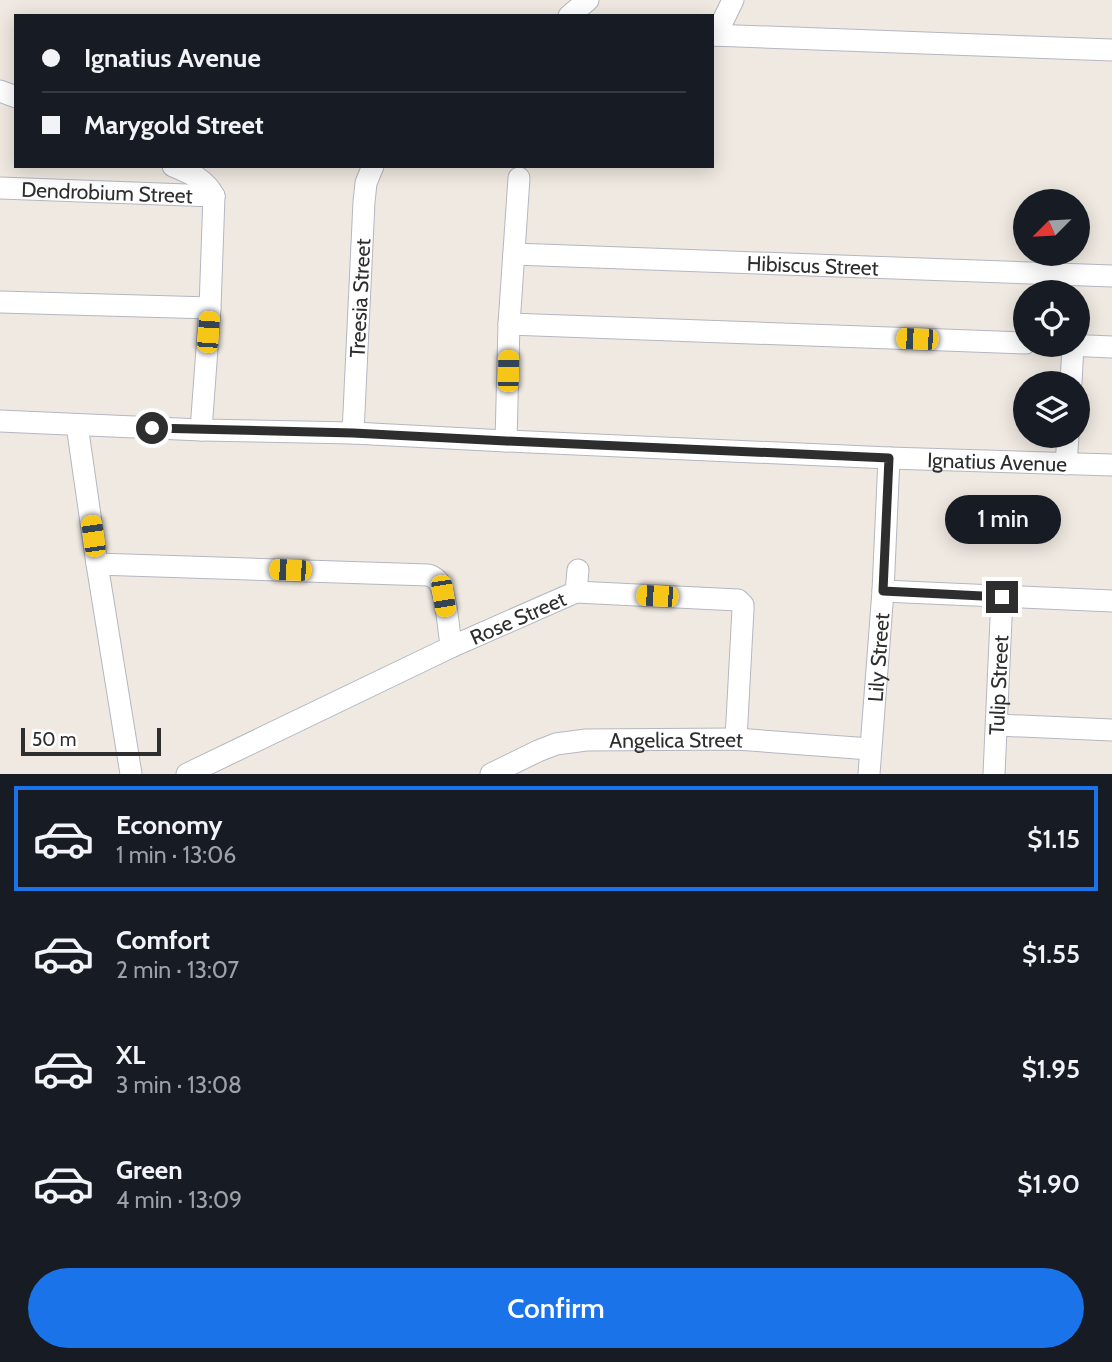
<!DOCTYPE html>
<html lang="en">
<head>
<meta charset="utf-8">
<style>
  body { margin:0; font-family:Cabin,sans-serif; background:#242831; color:#f1f3f6; height:100vh; display:flex; flex-direction:column; font-size:26px; white-space:nowrap }
  * { box-sizing:border-box; margin:0 }
  p { font-size:23px; color:#9ea1a6 }
  .icon { flex:none; width:38px; height:38px; fill:none; stroke:currentColor; stroke-width:2; stroke-linecap:round; stroke-linejoin:round }
  .map { position:relative; height:774px; overflow:hidden }
  .panel { display:flex; flex-direction:column; background:#171b24; flex:1 }
  .panel>* { flex:none }
  .top-card { position:absolute; left:14px; top:14px; width:700px; height:154px; border-radius:0px; box-shadow:0 4px 18px #0003; display:grid; align-content:center; height:154px; padding:0 28px; background:#171b24 }
  .needle { width:46px; rotate:246deg }
  .tools { position:absolute; left:1013px; top:189px; display:grid; gap:14px }
  .tools a { display:grid; place-items:center; width:77px; height:77px; border-radius:50%; background:#171b24; box-shadow:0 4px 18px #0003; font-size:35px }
  .scale { position:absolute; left:21px; bottom:18px; width:140px; box-sizing:border-box; padding-left:7px; border:4px solid #2e2e2e; border-top:0; font-size:19px; line-height:24px; white-space:nowrap; color:#2e2e2e; -webkit-text-stroke:5px #fff; paint-order:stroke }
  .end { position:absolute; width:32px; height:32px; margin:-16px; border:9px solid #2e2e2e; background:#fff; box-shadow:0 0 0 4px #fff }
  .from { border-radius:50% }
  .bubble { position:absolute; height:49px; border-radius:24px; background:#171b24; box-shadow:0 4px 18px #0003; font-size:23px; font-weight:600; line-height:49px; text-align:center }
  .car { position:absolute; width:21px; height:42px; margin:-21px -10px; border-radius:9px; box-shadow:0 0 5px 2px #0007; background:linear-gradient(#f5c518 24%,#345 0 40%,#f5c518 0 76%,#345 0 86%,#f5c518 0) }
  .top-card b { display:flex; align-items:center; gap:24px; height:66px; font-size:26px }
  .top-card b+b { border-top:2px solid #363941 }
  .top-card i { width:18px; height:18px; background:#f1f3f6 }
  ul { padding:12px 0 0; list-style:none }
  li { display:flex; align-items:center; gap:21px; height:105px; margin:0 14px 10px; padding:0 14px; border:4px solid transparent; border-radius:0px }
  li div { flex:1 }
  li b { display:block; font-size:26px }
  li em { font-style:normal; font-weight:600 }
  li.current { border-color:#1a73e8 }
  li>.icon { width:63px; height:63px; stroke-width:1.5 }
  .primary-button { display:flex; gap:14px; margin-top:auto; padding:14px 28px }
  .primary-button a { flex:1; height:80px; border-radius:42px; background:#1a73e8; color:#fff; font-size:28px; font-weight:600; line-height:80px; text-align:center }
  .map>svg:first-child { display:block }
  .lines { fill:none; stroke-linecap:round; stroke-linejoin:round }
  .minor-casing { stroke:#b4b7c1; stroke-width:23 }
  .minor { stroke:#fff; stroke-width:21 }
  .route { stroke:#2e2e2e; stroke-width:9 }
  .labels { text-anchor:middle; dominant-baseline:central; stroke-width:5; stroke-linejoin:round; paint-order:stroke }
  .street-label { font-size:21px; fill:#2e2e2e; stroke:#fff }
</style>
</head>
<body>
<div class="map">
<svg width="1112" height="774" viewBox="0 0 1112 774">
  <rect width="100%" height="100%" fill="#efe9e1"/>
  <g class="lines">
    <defs>
      <g id="minor">
        <path d="M569,16L588,0"/>
        <path d="M712,35L1112,50"/>
        <path d="M716,35L733,0"/>
        <path d="M0,91L16,97"/>
        <path d="M173,166C190,173 205,179 214,196"/>
        <path id="s1" d="M0,188L214,196"/>
        <path id="s2" d="M514,254L1112,276"/>
        <path d="M0,302L210,308"/>
        <path d="M509,324L1026,343"/>
        <path d="M1066,345L1112,347"/>
        <path d="M1071,383L1073,345"/>
        <path id="s3" d="M0,421L201,430L353,433L506,441L889,458L1112,465"/>
        <path d="M77,425L97,564L131,774"/>
        <path d="M201,430L210,308L214,196"/>
        <path id="s4" d="M353,433L364,202L366,183L373,166"/>
        <path d="M506,441L509,324L519,178"/>
        <path d="M1066,464L1068,436"/>
        <path d="M97,564L428,575C432,576 435,578 438,581C446,592 449,631 451,647"/>
        <path d="M883,591L1112,601"/>
        <path d="M576,592L578,570"/>
        <path d="M997,725L1112,730"/>
        <path id="s5" d="M187,774L451,647L576,592L738,600L743,605V609L736,739"/>
        <path id="s6" d="M491,774L538,751L556,744L586,740L736,739L870,749"/>
        <path id="s7" d="M869,774L883,591L889,458"/>
        <path id="s8" d="M994,774L1002,597"/>
      </g>
    </defs>
    <use href="#minor" class="minor-casing"/>
    <use href="#minor" class="minor"/>
  </g>
  <g class="lines">
    <path class="route" d="M152,428L353,433L506,441L889,458L883,591L1002,597"/>
  </g>
  <g class="labels">
    <g class="street-label">
      <text stroke="none"><textPath href="#s1" startOffset="107">Dendrobium Street</textPath></text>
      <text stroke="none"><textPath href="#s2" startOffset="299">Hibiscus Street</textPath></text>
      <text stroke="none"><textPath href="#s4" startOffset="135">Treesia Street</textPath></text>
      <text stroke="none"><textPath href="#s3" startOffset="998">Ignatius Avenue</textPath></text>
      <text stroke="none"><textPath href="#s5" startOffset="366">Rose Street</textPath></text>
      <text stroke="none"><textPath href="#s7" startOffset="117">Lily Street</textPath></text>
      <text stroke="none"><textPath href="#s8" startOffset="89">Tulip Street</textPath></text>
      <text stroke="none"><textPath href="#s6" startOffset="192">Angelica Street</textPath></text>
    </g>
  </g>
</svg>
<div class="tools">
<a><svg class="needle" viewBox="-14 -14 28 28"><path d="M0-13l5 13h-10z" fill="#e53935"/><path d="M0 13l5-13h-10z" fill="#9ea1a6"/></svg></a>
<a><svg class="icon" aria-label="locate" viewBox="0 0 24 24"><circle cx="12" cy="12" r="6"/><path d="M12 2v4M12 18v4M2 12h4M18 12h4"/></svg></a>
<a><svg class="icon" aria-label="layers" viewBox="0 0 24 24"><path d="M12 4l9 5-9 5-9-5zM3 14l9 5 9-5"/></svg></a>
</div>
<div class="scale">50 m</div>
<i class="end from" style="left:152px;top:428px"></i>
<i class="end" style="left:1002px;top:597px"></i>
<div class="bubble" style="left:945px;top:495px;width:116px">1 min</div>
<i class="car" style="left:208px;top:332px;rotate:4deg"></i>
<i class="car" style="left:917px;top:339px;rotate:272deg"></i>
<i class="car" style="left:508px;top:371px;rotate:1deg"></i>
<i class="car" style="left:93px;top:536px;rotate:352deg"></i>
<i class="car" style="left:290px;top:570px;rotate:272deg"></i>
<i class="car" style="left:443px;top:596px;rotate:171deg"></i>
<i class="car" style="left:657px;top:596px;rotate:273deg"></i>
<div class="top-card">
<b><i class="from"></i>Ignatius Avenue</b>
<b><i></i>Marygold Street</b>
</div>
</div>
<section class="panel">
<ul>
<li class="current"><svg class="icon" aria-label="car" viewBox="0 0 24 24"><path d="M5 17H2v-5l4-1 3-4h7l3 4 3 1v5h-3M9 17h6M6 11h13"/><circle cx="7" cy="17" r="2"/><circle cx="17" cy="17" r="2"/></svg><div><b>Economy</b><p>1 min · 13:06</p></div><em>$1.15</em></li>
<li><svg class="icon" aria-label="car" viewBox="0 0 24 24"><path d="M5 17H2v-5l4-1 3-4h7l3 4 3 1v5h-3M9 17h6M6 11h13"/><circle cx="7" cy="17" r="2"/><circle cx="17" cy="17" r="2"/></svg><div><b>Comfort</b><p>2 min · 13:07</p></div><em>$1.55</em></li>
<li><svg class="icon" aria-label="car" viewBox="0 0 24 24"><path d="M5 17H2v-5l4-1 3-4h7l3 4 3 1v5h-3M9 17h6M6 11h13"/><circle cx="7" cy="17" r="2"/><circle cx="17" cy="17" r="2"/></svg><div><b>XL</b><p>3 min · 13:08</p></div><em>$1.95</em></li>
<li><svg class="icon" aria-label="car" viewBox="0 0 24 24"><path d="M5 17H2v-5l4-1 3-4h7l3 4 3 1v5h-3M9 17h6M6 11h13"/><circle cx="7" cy="17" r="2"/><circle cx="17" cy="17" r="2"/></svg><div><b>Green</b><p>4 min · 13:09</p></div><em>$1.90</em></li>
</ul>
<div class="primary-button"><a>Confirm</a></div>
</section>
</body>
</html>
